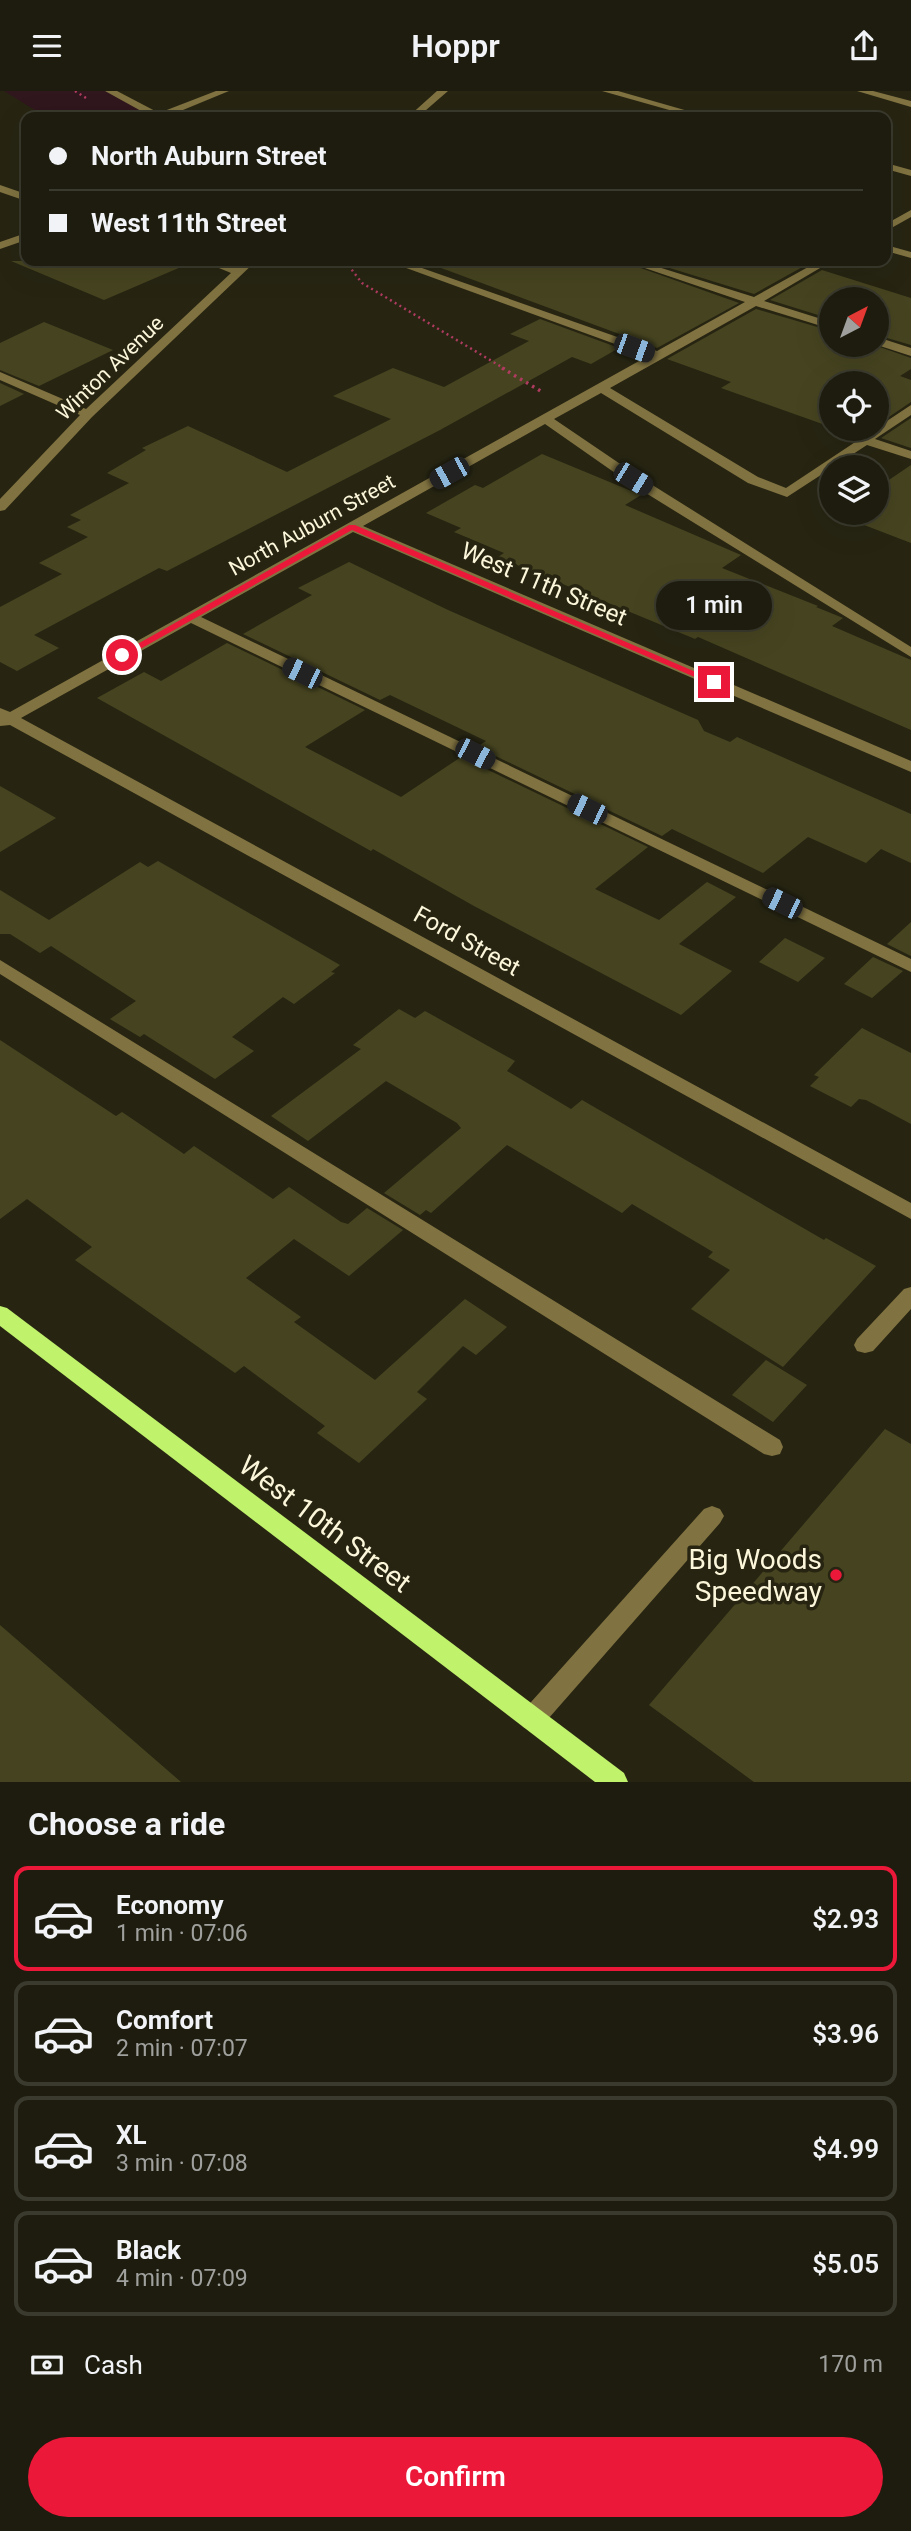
<!DOCTYPE html>
<html lang="en">
<head>
<meta charset="utf-8">
<style>
  body { margin:0; font-family:Roboto,sans-serif; background:#252517; color:#f1f3f6; height:100vh; display:flex; flex-direction:column; font-size:26px; white-space:nowrap }
  * { box-sizing:border-box; margin:0 }
  p { font-size:23px; color:#a0a19e }
  .icon { flex:none; width:38px; height:38px; fill:none; stroke:currentColor; stroke-width:2; stroke-linecap:round; stroke-linejoin:round }
  .map { position:relative; height:1691px; overflow:hidden }
  .panel { display:flex; flex-direction:column; background:#1d1c0e; flex:1 }
  .panel>* { flex:none }
  .guide { position:absolute; left:21px; top:21px; width:870px; height:154px; border-radius:14px; box-shadow:0 7px 28px #0002,0 0 0 2px #3b3a2e; display:grid; align-content:center; height:154px; padding:0 28px; background:#1d1c0e }
  .needle { width:46px; rotate:41deg }
  .fabs { position:absolute; left:819px; top:196px; display:grid; gap:14px }
  .fabs a { display:grid; place-items:center; width:70px; height:70px; border-radius:50%; background:#1d1c0e; box-shadow:0 7px 28px #0002,0 0 0 2px #3b3a2e; font-size:35px }
  .end { position:absolute; width:32px; height:32px; margin:-16px; border:9px solid #eb1839; background:#fff; box-shadow:0 0 0 4px #fff }
  .from { border-radius:50% }
  .bubble { position:absolute; height:49px; border-radius:24px; background:#1d1c0e; box-shadow:0 7px 28px #0002,0 0 0 2px #3b3a2e; font-size:23px; font-weight:600; line-height:49px; text-align:center }
  .car { position:absolute; width:21px; height:42px; margin:-21px -10px; border-radius:9px; box-shadow:0 0 5px 2px #0007; background:linear-gradient(#222 24%,#8ab4d8 0 40%,#222 0 76%,#8ab4d8 0 86%,#222 0) }
  .guide b { display:flex; align-items:center; gap:24px; height:66px; font-size:26px }
  .guide b+b { border-top:2px solid #3b3a2e }
  .guide i { width:18px; height:18px; background:#f1f3f6 }
  ul { padding:0; list-style:none }
  li { display:flex; align-items:center; gap:21px; height:105px; margin:0 14px 10px; padding:0 14px; border:4px solid #3b3a2e; border-radius:14px }
  li div { flex:1 }
  li b { display:block; font-size:26px }
  li em { font-style:normal; font-weight:600 }
  li.on { border-color:#eb1839 }
  li>.icon { width:63px; height:63px; stroke-width:1.5 }
  h2 { padding:0 28px; font-size:32px; line-height:84px }
  .pay { display:flex; align-items:center; gap:18px; height:77px; padding:0 28px; font-size:26px }
  .pay p { margin-inline-start:auto }
  .cta { display:flex; gap:14px; margin-top:auto; padding:14px 28px }
  .cta a { flex:1; height:80px; border-radius:42px; background:#eb1839; color:#fff; font-size:28px; font-weight:600; line-height:80px; text-align:center }
  header { display:flex; justify-content:space-between; align-items:center; height:91px; padding:0 28px; background:#1d1c0e; font-size:32px; font-weight:600 }
  .map>svg:first-child { display:block }
  .green { fill:#30161d }
  .building { fill:#464420 }
  .lines { fill:none; stroke-linecap:round; stroke-linejoin:round }
  .path-far1 { stroke:#b03b60; stroke-width:2.5; stroke-dasharray:2 3.5; stroke-linecap:butt }
  .path { stroke:#b03b60; stroke-width:3.5; stroke-dasharray:2.5 4.5; stroke-linecap:butt }
  .minor { fill:#817341; fill-rule:evenodd }
  .major { fill:#c0f26c; fill-rule:evenodd }
  .route { fill:#eb1839 }
  .poi-dot { fill:#eb1839; stroke:#272512; stroke-width:2.5 }
  .labels { text-anchor:middle; dominant-baseline:central; stroke-width:7; stroke-linejoin:round; paint-order:stroke }
  .far-street-label { font-size:21px; fill:#fcf7db; stroke:#272512 }
  .street-label { font-size:24px; fill:#fcf7db; stroke:#272512 }
  .near-street-label { font-size:28px; fill:#fcf7db; stroke:#272512 }
  .near-poi-label { font-size:28px; fill:#fcf7db; stroke:#272512; text-anchor:end }
</style>
</head>
<body>
<header><svg class="icon" aria-label="menu" viewBox="0 0 24 24"><path d="M4 6h16M4 12h16M4 18h16"/></svg>Hoppr<svg class="icon" aria-label="share" viewBox="0 0 24 24"><path d="M12 15V3M7 8l5-5 5 5M5 13v7h14v-7"/></svg></header>
<div class="map">
<svg width="911" height="1691" viewBox="0 0 911 1691">
  <rect width="100%" height="100%" fill="#272512"/>
  <path class="green" d="M4,0H110L157,26H46Z"/>
  <path class="building" d="M11,170H195L104,209Z
    M434,170H621L739,212L657,257L433,174Z
    M647,170H791L806,174L754,203Z
    M822,179L911,207V254L877,244V208H831V228L770,209Z
    M756,218L831,240V254H874L911,267V278L900,285L911,289V311L877,334V292H831V333L828,335L721,297L731,291L667,268Z
    M540,228L619,257L591,273L572,266L440,339L167,480L159,477L34,544L59,557L17,580L0,571V516L62,483L39,472L88,446L67,436L81,429L70,424L129,392L107,382L146,359L142,357L188,335L287,381L391,328L333,305L393,277L444,296L529,250L510,243Z
    M44,231L113,259L39,295L0,279V252Z
    M0,292L24,303L0,315Z
    M911,327V357L881,347Z
    M542,363L641,404L625,414L741,464L722,477L818,515L816,516L843,527L832,535L911,569V639L698,546L695,548L498,466L504,462L454,441L461,437L426,422L475,394L483,397Z
    M911,374V452L838,424L877,422V397Z
    M349,471L448,519L698,629L704,640L730,651L737,646L911,723V772L881,758L866,772L808,746L763,782L672,738L662,745L477,656L486,650L390,604L380,609L243,543L312,504L298,497Z
    M227,552L365,619L305,656L401,706L461,666L648,756L595,798L659,829L707,791L736,806L679,853L732,880L681,924L474,815L373,758L371,760L97,607L144,581L161,590Z
    M0,695L56,727L0,761Z
    M158,770L340,874L331,881L335,882L294,913L283,906L232,946L254,960L215,988L144,943L140,946L110,928L136,910L51,855L40,862L10,843H0V799L49,829L140,771L148,776Z
    M911,831V865L887,853Z
    M785,847L825,867L798,891L759,871Z
    M873,866L903,880L872,907L844,893Z
    M399,918L415,927L425,920L515,970L507,980L571,1018L582,1009L824,1149L826,1147L876,1175L783,1276L691,1218L730,1179L708,1166L713,1161L632,1113L622,1122L507,1054L431,1122L426,1119L420,1124L384,1102L461,1037L457,1032L386,990L308,1050L271,1025L361,958L353,954Z
    M862,937L911,962V1033L866,1009L859,1008L851,1016L810,995L819,986L814,984Z
    M0,949L116,1025L122,1021L184,1063L194,1055L273,1108L289,1096L341,1131L348,1133L367,1117L403,1139L349,1185L294,1148L246,1187L301,1226L294,1231L375,1289L465,1208L507,1236L476,1264L463,1255L417,1301L427,1308L359,1372L317,1342L325,1335L244,1275L235,1282L75,1169L92,1156L27,1108L0,1128Z
    M766,1269L807,1294L773,1331L732,1304Z
    M885,1338L911,1353V1691H754L649,1614Z
    M0,1534L181,1691H0Z"/>
  <g class="lines">
    <path class="path-far1" d="M75,0L86,7
      M345,170L362,192L505,278"/>
    <path class="path" d="M502,277L544,302"/>
    <path class="minor" d="M105,0H117L159,22L216,0H229L166,26H152Z
      M437,0H448L418,26H408Z
      M602,0H618L709,26H694Z
      M857,0H873L911,10V16Z
      M886,72L911,79V85L886,78Z
      M0,94L26,103V110L0,101Z
      M911,119V126L886,140V133Z
      M26,142V149L0,158V151Z
      M886,154L911,161V167L886,160Z
      M202,170H217L237,177L245,170H256L92,326L5,419L0,420V408L80,324L0,289V281L86,318L231,182Z
      M387,170H402L657,260L745,211L624,170H639L754,206L819,170H832L764,210L831,231V238L756,215L610,297L758,386L786,397L911,314V324L875,348L911,360V368L867,354L787,406L748,392L601,302L554,328L638,385L911,556V566L628,391L545,333L363,435L911,670V681L353,441L201,526L911,868V881L191,532L21,627L911,1112V1128L10,634L0,635V617L10,621L648,265Z
      M877,246L911,257V265L877,254Z
      M0,869L780,1349L783,1356L780,1363L772,1365L764,1363L0,883Z
      M911,1196V1218L873,1260L865,1262L857,1260L854,1254L857,1248L904,1198Z
      M712,1415L720,1418L724,1425L720,1432L541,1636L532,1640L523,1636L519,1628L523,1620L704,1418Z"/>
    <path class="major" d="M0,1215L7,1217L624,1682L628,1691H595L0,1235Z"/>
  </g>
  <path class="route" d="M349,434H355L719,591L711,593L352,439L126,566L118,564Z"/>
  <circle class="poi-dot" cx="836" cy="1484" r="7"/>
  <g class="labels">
    <g class="far-street-label">
      <text transform="translate(110 277) rotate(-44)">Winton Avenue</text>
      <text transform="translate(312 434) rotate(-29)">North Auburn Street</text>
    </g>
    <g class="street-label">
      <text transform="translate(544 493) rotate(23)">West 11th Street</text>
      <text transform="translate(467 850) rotate(29)">Ford Street</text>
    </g>
    <g class="near-street-label">
      <text transform="translate(325 1433) rotate(37)">West 10th Street</text>
    </g>
    <g class="near-poi-label">
      <text x="822" y="1468">Big Woods<tspan x="822" dy="32">Speedway</tspan></text>
    </g>
  </g>
</svg>
<div class="fabs">
<a><svg class="needle" viewBox="-14 -14 28 28"><path d="M0-13l5 13h-10z" fill="#e53935"/><path d="M0 13l5-13h-10z" fill="#a0a19e"/></svg></a>
<a><svg class="icon" aria-label="locate" viewBox="0 0 24 24"><circle cx="12" cy="12" r="6"/><path d="M12 2v4M12 18v4M2 12h4M18 12h4"/></svg></a>
<a><svg class="icon" aria-label="layers" viewBox="0 0 24 24"><path d="M12 4l9 5-9 5-9-5zM3 14l9 5 9-5"/></svg></a>
</div>
<i class="end from" style="left:122px;top:564px"></i>
<i class="end" style="left:714px;top:591px"></i>
<div class="bubble" style="left:656px;top:490px;width:116px">1 min</div>
<i class="car" style="left:634px;top:257px;rotate:110deg"></i>
<i class="car" style="left:449px;top:382px;rotate:241deg"></i>
<i class="car" style="left:633px;top:388px;rotate:122deg"></i>
<i class="car" style="left:302px;top:582px;rotate:296deg"></i>
<i class="car" style="left:475px;top:663px;rotate:117deg"></i>
<i class="car" style="left:587px;top:718px;rotate:296deg"></i>
<i class="car" style="left:782px;top:812px;rotate:296deg"></i>
<div class="guide">
<b><i class="from"></i>North Auburn Street</b>
<b><i></i>West 11th Street</b>
</div>
</div>
<section class="panel">
<h2>Choose a ride</h2>
<ul>
<li class="on"><svg class="icon" aria-label="car" viewBox="0 0 24 24"><path d="M5 17H2v-5l4-1 3-4h7l3 4 3 1v5h-3M9 17h6M6 11h13"/><circle cx="7" cy="17" r="2"/><circle cx="17" cy="17" r="2"/></svg><div><b>Economy</b><p>1 min · 07:06</p></div><em>$2.93</em></li>
<li><svg class="icon" aria-label="car" viewBox="0 0 24 24"><path d="M5 17H2v-5l4-1 3-4h7l3 4 3 1v5h-3M9 17h6M6 11h13"/><circle cx="7" cy="17" r="2"/><circle cx="17" cy="17" r="2"/></svg><div><b>Comfort</b><p>2 min · 07:07</p></div><em>$3.96</em></li>
<li><svg class="icon" aria-label="car" viewBox="0 0 24 24"><path d="M5 17H2v-5l4-1 3-4h7l3 4 3 1v5h-3M9 17h6M6 11h13"/><circle cx="7" cy="17" r="2"/><circle cx="17" cy="17" r="2"/></svg><div><b>XL</b><p>3 min · 07:08</p></div><em>$4.99</em></li>
<li><svg class="icon" aria-label="car" viewBox="0 0 24 24"><path d="M5 17H2v-5l4-1 3-4h7l3 4 3 1v5h-3M9 17h6M6 11h13"/><circle cx="7" cy="17" r="2"/><circle cx="17" cy="17" r="2"/></svg><div><b>Black</b><p>4 min · 07:09</p></div><em>$5.05</em></li>
</ul>
<div class="pay"><svg class="icon" aria-label="cash" viewBox="0 0 24 24"><path d="M3 7h18v10H3z"/><circle cx="12" cy="12" r="2"/></svg>Cash<p>170 m</p></div>
<div class="cta"><a>Confirm</a></div>
</section>
</body>
</html>
